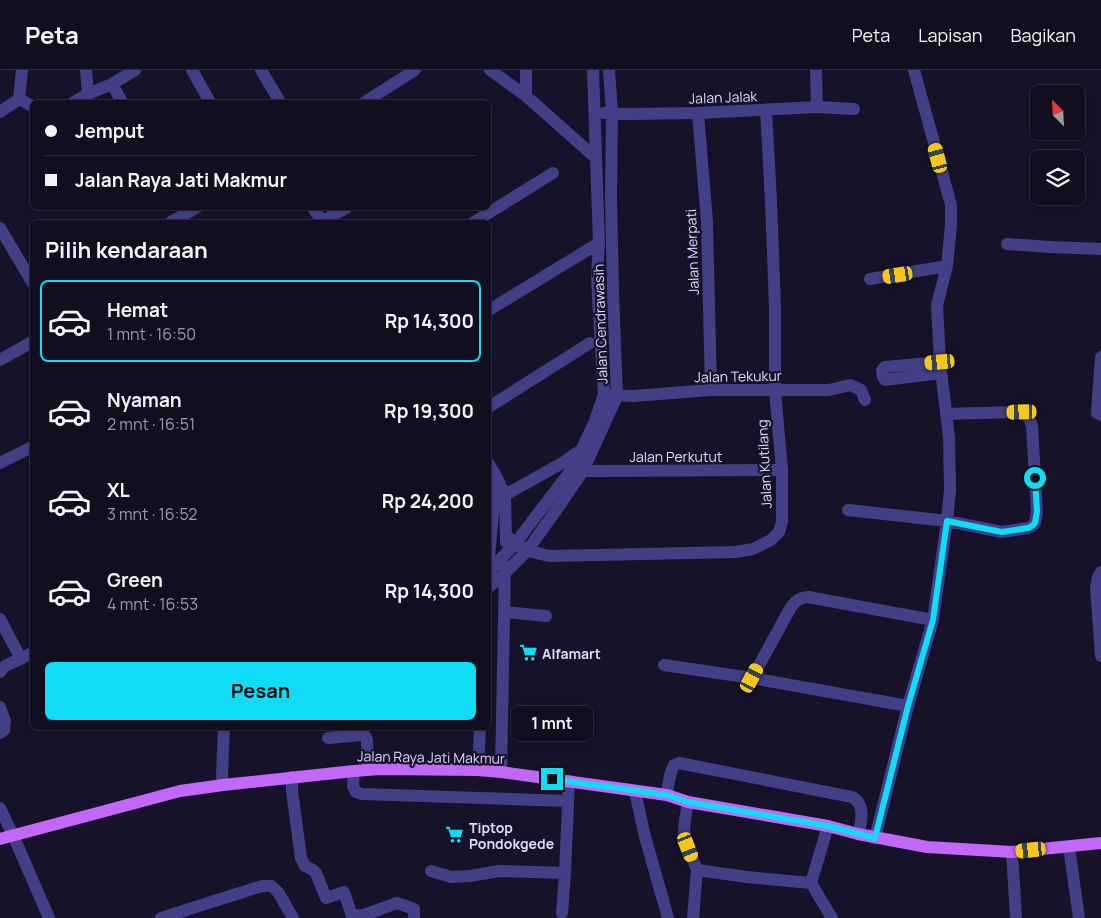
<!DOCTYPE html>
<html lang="id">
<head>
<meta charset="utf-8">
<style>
  body { margin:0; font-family:Manrope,sans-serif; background:#1e1c2c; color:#f1f3f6; height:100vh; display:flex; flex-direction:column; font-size:19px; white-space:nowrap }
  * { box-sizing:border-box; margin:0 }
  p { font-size:16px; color:#9c9ca4 }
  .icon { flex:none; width:28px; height:28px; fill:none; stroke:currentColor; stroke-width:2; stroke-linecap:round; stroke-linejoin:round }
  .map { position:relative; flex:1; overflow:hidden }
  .side { position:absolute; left:30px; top:150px; width:461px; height:510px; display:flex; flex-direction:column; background:#100e1f; border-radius:8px; box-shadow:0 1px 4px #0004,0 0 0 1px #302e3d }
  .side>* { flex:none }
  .top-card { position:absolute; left:30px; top:30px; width:461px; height:110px; border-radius:8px; box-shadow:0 1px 4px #0004,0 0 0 1px #302e3d; display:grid; align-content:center; height:110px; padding:0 15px; background:#100e1f }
  .needle { width:32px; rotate:336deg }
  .controls { position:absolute; left:1030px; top:15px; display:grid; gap:10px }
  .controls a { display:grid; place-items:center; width:55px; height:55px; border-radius:8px; background:#100e1f; box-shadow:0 1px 4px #0004,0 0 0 1px #302e3d; font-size:25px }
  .end { position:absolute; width:22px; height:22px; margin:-11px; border:6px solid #10ddf5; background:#111; box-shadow:0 0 0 2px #111 }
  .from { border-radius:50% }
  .bubble { position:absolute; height:35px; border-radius:8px; background:#100e1f; box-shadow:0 1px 4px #0004,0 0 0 1px #302e3d; font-size:16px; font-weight:700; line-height:35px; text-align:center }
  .car { position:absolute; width:15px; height:30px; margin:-15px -8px; border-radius:6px; box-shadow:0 0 4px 1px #0007; background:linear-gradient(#f5c518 24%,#345 0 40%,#f5c518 0 76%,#345 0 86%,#f5c518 0) }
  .top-card b { display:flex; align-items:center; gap:18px; height:48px; font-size:19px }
  .top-card b+b { border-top:1px solid #302e3d }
  .top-card i { width:12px; height:12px; background:#f1f3f6 }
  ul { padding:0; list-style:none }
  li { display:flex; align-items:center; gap:15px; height:82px; margin:0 10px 8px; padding:0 5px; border:2px solid transparent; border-radius:8px }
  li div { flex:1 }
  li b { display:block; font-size:19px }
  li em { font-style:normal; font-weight:700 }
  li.active { border-color:#10ddf5 }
  li>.icon { width:45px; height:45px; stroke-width:1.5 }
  h2 { padding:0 15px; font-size:22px; line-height:60px }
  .action { display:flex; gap:10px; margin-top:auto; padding:10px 15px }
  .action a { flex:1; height:58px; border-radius:8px; background:#10ddf5; color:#111; font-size:20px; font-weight:700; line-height:58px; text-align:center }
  header { display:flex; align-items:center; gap:30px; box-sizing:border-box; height:70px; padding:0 25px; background:#100e1f; border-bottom:1px solid #302e3d }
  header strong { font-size:24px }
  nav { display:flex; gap:28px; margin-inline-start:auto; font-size:18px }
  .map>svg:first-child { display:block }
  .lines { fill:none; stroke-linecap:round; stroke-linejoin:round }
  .minor { stroke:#423f86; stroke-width:12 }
  .major { stroke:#c367f9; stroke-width:12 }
  .route { stroke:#10ddf5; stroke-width:6 }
  .labels { text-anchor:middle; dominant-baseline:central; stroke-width:4.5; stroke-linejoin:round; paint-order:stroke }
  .street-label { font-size:14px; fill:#dfdbfe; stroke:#161229 }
  .poi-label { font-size:14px; font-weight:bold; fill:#dfdbfe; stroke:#161229; text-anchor:start }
</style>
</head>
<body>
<header>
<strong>Peta</strong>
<nav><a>Peta</a><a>Lapisan</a><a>Bagikan</a></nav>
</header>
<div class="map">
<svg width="1101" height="848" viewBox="0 0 1101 848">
  <rect width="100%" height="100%" fill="#161229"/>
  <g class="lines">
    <path class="minor" d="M86,0L88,24
      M192,0L210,32
      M261,0L279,30
      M490,0L526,26L596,88
      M526,0V26
      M816,0L817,37
      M112,14L122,32
      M19,29L32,36
      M74,32L88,24L112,14L135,0
      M365,32L415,0
      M0,42L19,29L22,0
      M604,43L630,44L698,43L817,37L854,39
      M698,43L707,152L711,320
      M313,138L323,152
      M171,152L196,138
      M321,152L346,138
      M474,152L553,103
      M0,158L32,212
      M1007,174L1051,177L1101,179
      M870,209L947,196
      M489,240L599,173
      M1101,287L1097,343L1101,345
      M0,290L32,272
      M940,292L885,297L882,300L883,307L885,310L941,303
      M611,325L633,326L711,320H829L850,315L861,320L865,330
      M489,337L590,273
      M0,393L32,377
      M489,394L495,404L505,425L506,472
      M577,398L583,401H600L782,400
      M489,414L494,433L489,487
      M489,436L505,425L564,392L578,382
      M848,440L947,451L1002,462L1028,458L1032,456L1035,453L1037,442L1032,356L1029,347L1022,342L946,344
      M506,465C521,480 528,481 549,486L736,482L753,479L771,470L779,462L782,452V400L775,321V238L771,131L766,40
      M489,501L515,474L568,404L578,387L595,351L604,324L598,229L597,205L599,173L593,0
      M1101,502L1098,507L1096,517L1101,586
      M489,517L505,503L527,481L562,432L583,401L617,326L613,222L611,127L612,43L609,0
      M505,542L546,546
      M0,549L21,589
      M664,595L752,608L908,636
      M0,602L5,596L32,583
      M752,608L791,537C796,530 800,528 808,527L933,550
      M0,637L5,651L4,660L0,663
      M328,668L362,665L365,666L367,670L368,700
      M478,700L480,658
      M354,701L353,716L356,722L362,724L568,731
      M501,702L505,497
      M292,707V721L301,788L305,796L313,800L316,803L326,828L344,822L352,846L364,845L397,833L414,839V848
      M223,715L222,704L224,658
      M635,721L644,763L668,848
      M667,725C668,715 669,704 674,695L679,693L852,727C865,733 862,752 858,764
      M688,732L685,750L684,761L688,777L697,800L693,848
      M0,738L13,765L49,848
      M828,756L811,813L832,848
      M875,768L908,636L933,550L947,451L950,419L949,367L940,292L937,235L947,196L951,155V135L914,0
      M1069,777L1079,848
      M1012,782L1016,848
      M697,800L747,807L811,813
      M431,801L451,807L470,806L499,801L565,803
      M562,843L565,803L569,711
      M161,848L262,816H271L278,822L293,848"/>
    <path class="major" d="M0,769L180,721L223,715L354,701L380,699L478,700L501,702L667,725L688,732L828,756L858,764L927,777L1012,782L1101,773"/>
  </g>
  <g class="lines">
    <path class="route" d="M552,709L667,725L688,732L828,756L875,768L908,636L933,550L947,451L1002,462L1028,458L1032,456L1035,453L1037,442L1035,408"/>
  </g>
  <defs>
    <symbol id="supermarket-bare" viewBox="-9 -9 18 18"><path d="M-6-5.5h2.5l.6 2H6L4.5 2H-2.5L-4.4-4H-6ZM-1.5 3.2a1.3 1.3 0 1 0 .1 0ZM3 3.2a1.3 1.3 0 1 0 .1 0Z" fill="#10ddf5" stroke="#161229" stroke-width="2.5" paint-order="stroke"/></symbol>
  </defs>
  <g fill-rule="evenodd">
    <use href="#supermarket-bare" x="516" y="570" width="25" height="25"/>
    <use href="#supermarket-bare" x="442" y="752" width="25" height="25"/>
  </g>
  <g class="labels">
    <g class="street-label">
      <text transform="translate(723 27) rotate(-2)">Jalan Jalak</text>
      <text transform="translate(692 182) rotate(-92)">Jalan Merpati</text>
      <text transform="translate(600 254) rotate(-92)">Jalan Cendrawasih</text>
      <text transform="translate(738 306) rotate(-1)">Jalan Tekukur</text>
      <text x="676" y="386">Jalan Perkutut</text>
      <text transform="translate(764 394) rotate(-93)">Jalan Kutilang</text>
      <text transform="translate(431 687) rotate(1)">Jalan Raya Jati Makmur</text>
    </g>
    <g class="poi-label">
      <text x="542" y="583">Alfamart</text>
      <text x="469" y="757">Tiptop<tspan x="469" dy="16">Pondokgede</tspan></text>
    </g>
  </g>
</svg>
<div class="controls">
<a><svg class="needle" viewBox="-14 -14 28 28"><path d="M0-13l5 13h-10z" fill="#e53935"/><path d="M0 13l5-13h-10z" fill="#9c9ca4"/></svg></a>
<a><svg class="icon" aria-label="layers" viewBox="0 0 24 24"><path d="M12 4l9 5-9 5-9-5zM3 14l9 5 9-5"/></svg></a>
</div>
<i class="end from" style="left:1035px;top:408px"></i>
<i class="end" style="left:552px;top:709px"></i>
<div class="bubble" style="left:511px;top:636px;width:82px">1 mnt</div>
<i class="car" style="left:938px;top:88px;rotate:345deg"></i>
<i class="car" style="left:898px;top:205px;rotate:261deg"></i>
<i class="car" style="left:940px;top:292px;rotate:265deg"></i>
<i class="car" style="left:1022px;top:342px;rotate:269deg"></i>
<i class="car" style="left:752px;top:608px;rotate:28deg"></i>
<i class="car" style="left:688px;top:777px;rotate:159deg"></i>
<i class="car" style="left:1031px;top:780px;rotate:264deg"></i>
<div class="top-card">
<b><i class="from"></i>Jemput</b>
<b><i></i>Jalan Raya Jati Makmur</b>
</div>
<section class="side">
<h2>Pilih kendaraan</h2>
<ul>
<li class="active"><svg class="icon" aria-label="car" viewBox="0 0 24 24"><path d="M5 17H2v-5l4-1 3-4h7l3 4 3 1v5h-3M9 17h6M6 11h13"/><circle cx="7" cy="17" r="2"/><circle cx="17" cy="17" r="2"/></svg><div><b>Hemat</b><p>1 mnt · 16:50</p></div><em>Rp 14,300</em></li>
<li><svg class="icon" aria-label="car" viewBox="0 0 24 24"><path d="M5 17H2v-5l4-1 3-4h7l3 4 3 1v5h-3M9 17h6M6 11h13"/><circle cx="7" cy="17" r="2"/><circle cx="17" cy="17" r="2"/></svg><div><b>Nyaman</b><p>2 mnt · 16:51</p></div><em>Rp 19,300</em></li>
<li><svg class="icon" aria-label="car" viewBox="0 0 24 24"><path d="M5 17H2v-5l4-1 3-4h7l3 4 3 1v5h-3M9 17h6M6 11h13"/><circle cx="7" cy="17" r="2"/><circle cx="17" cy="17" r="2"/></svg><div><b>XL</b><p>3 mnt · 16:52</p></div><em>Rp 24,200</em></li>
<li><svg class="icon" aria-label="car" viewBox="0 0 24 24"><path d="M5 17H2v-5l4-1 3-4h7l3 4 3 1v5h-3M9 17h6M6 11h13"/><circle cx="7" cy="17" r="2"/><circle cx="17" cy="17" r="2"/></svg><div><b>Green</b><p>4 mnt · 16:53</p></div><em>Rp 14,300</em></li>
</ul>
<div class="action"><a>Pesan</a></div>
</section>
</div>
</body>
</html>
